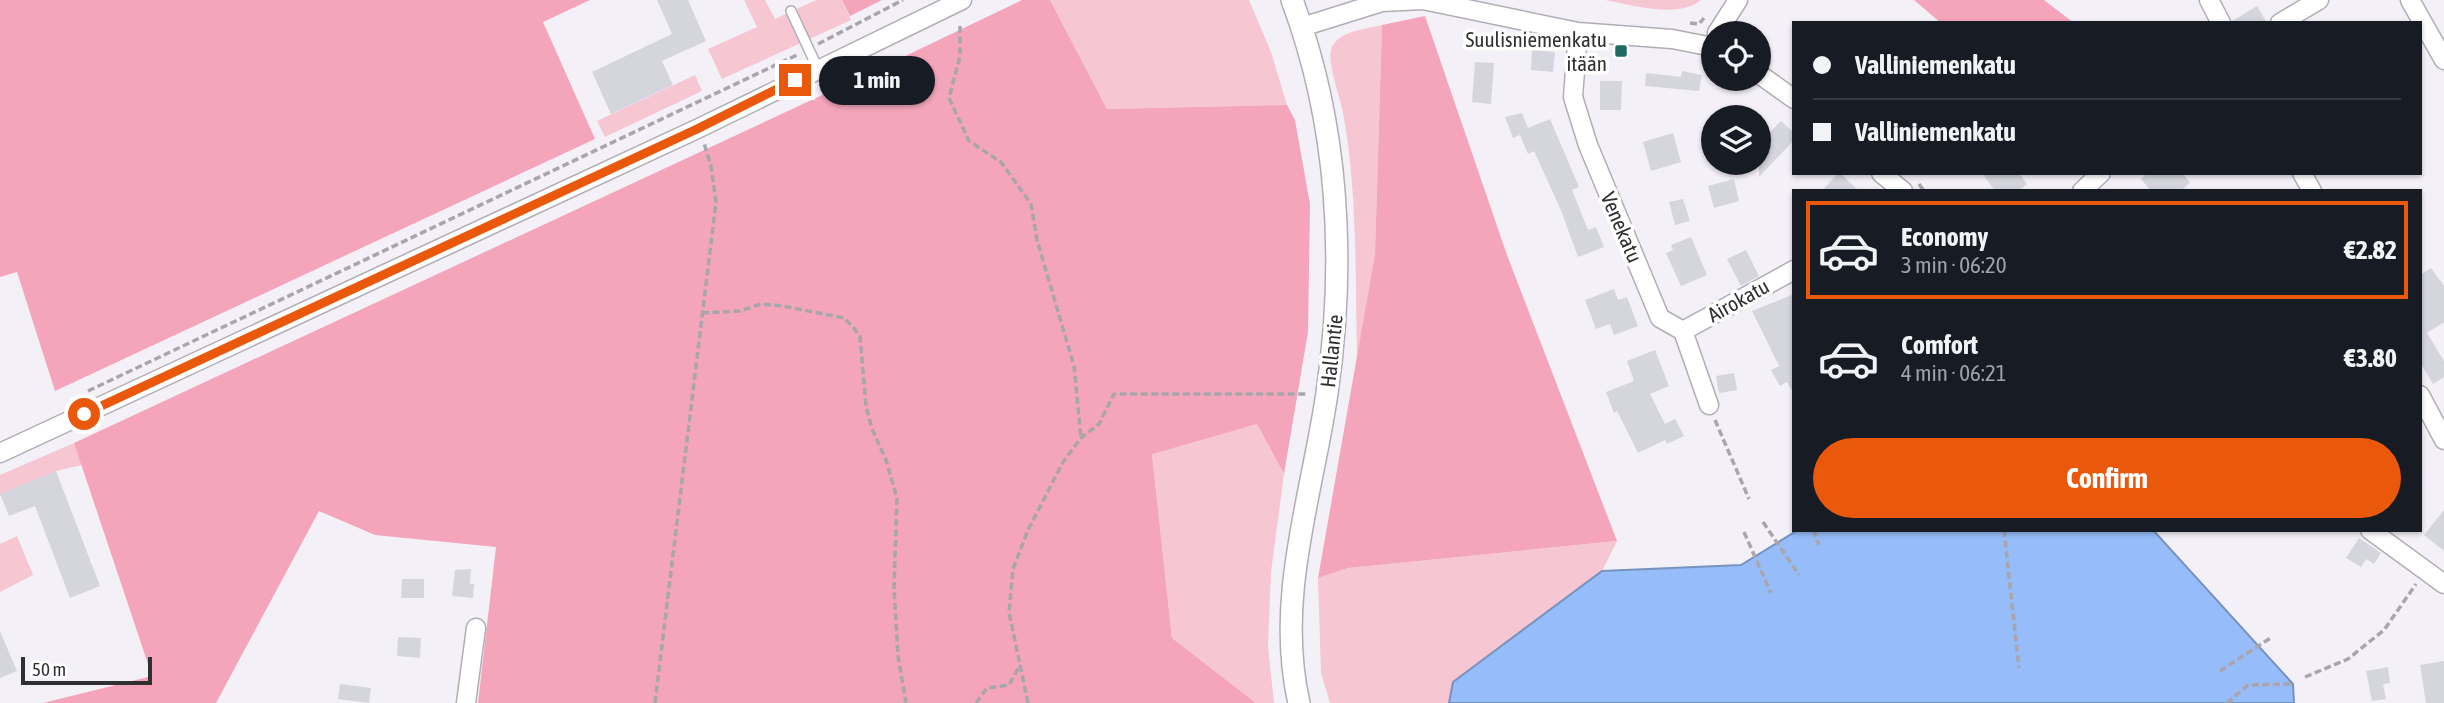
<!DOCTYPE html>
<html lang="en">
<head>
<meta charset="utf-8">
<style>
  body { margin:0; font-family:"Asap Condensed",sans-serif; background:#242831; color:#f1f3f6; height:100vh; display:flex; flex-direction:column; font-size:26px; white-space:nowrap }
  * { box-sizing:border-box; margin:0 }
  p { font-size:23px; color:#9ea1a6 }
  .icon { flex:none; width:38px; height:38px; fill:none; stroke:currentColor; stroke-width:2; stroke-linecap:round; stroke-linejoin:round }
  .map { position:relative; flex:1; overflow:hidden }
  .drawer { position:absolute; left:1792px; top:189px; width:630px; height:343px; display:flex; flex-direction:column; background:#171b24; border-radius:0px; box-shadow:0 2px 5px #0004 }
  .drawer>* { flex:none }
  .banner { position:absolute; left:1792px; top:21px; width:630px; height:154px; border-radius:0px; box-shadow:0 2px 5px #0004; display:grid; align-content:center; height:154px; padding:0 21px; background:#171b24 }
  .tools { position:absolute; left:1701px; top:21px; display:grid; gap:14px }
  .tools a { display:grid; place-items:center; width:70px; height:70px; border-radius:50%; background:#171b24; box-shadow:0 2px 5px #0004; font-size:35px }
  .scale { position:absolute; left:21px; bottom:18px; width:131px; box-sizing:border-box; padding-left:7px; border:4px solid #302f32; border-top:0; font-size:19px; line-height:24px; white-space:nowrap; color:#302f32; -webkit-text-stroke:5px #fff; paint-order:stroke }
  .end { position:absolute; width:32px; height:32px; margin:-16px; border:9px solid #ea580c; background:#fff; box-shadow:0 0 0 4px #fff }
  .from { border-radius:50% }
  .bubble { position:absolute; height:49px; border-radius:24px; background:#171b24; box-shadow:0 2px 5px #0004; font-size:23px; font-weight:700; line-height:49px; text-align:center }
  .banner b { display:flex; align-items:center; gap:24px; height:66px; font-size:26px }
  .banner b+b { border-top:2px solid #363941 }
  .banner i { width:18px; height:18px; background:#f1f3f6 }
  ul { padding:12px 0 0; list-style:none }
  li { display:flex; align-items:center; gap:21px; height:98px; margin:0 14px 10px; padding:0 7px; border:4px solid transparent; border-radius:0px }
  li div { flex:1 }
  li b { display:block; font-size:26px }
  li em { font-style:normal; font-weight:700 }
  li.current { border-color:#ea580c }
  li>.icon { width:63px; height:63px; stroke-width:1.5 }
  .cta { display:flex; gap:14px; margin-top:auto; padding:14px 21px }
  .cta a { flex:1; height:80px; border-radius:42px; background:#ea580c; color:#fff; font-size:28px; font-weight:700; line-height:80px; text-align:center }
  .map>svg:first-child { display:block }
  .green { fill:#f6c6d2 }
  .forest { fill:#f4a5bb }
  .water { fill:#96bdfa; stroke:#7792be; stroke-width:2 }
  .building { fill:#d5d5dd }
  .lines { fill:none; stroke-linecap:round; stroke-linejoin:round }
  .service-casing { stroke:#b1adb5; stroke-width:12 }
  .minor-casing { stroke:#b1adb5; stroke-width:21 }
  .tertiary-casing { stroke:#b1adb5; stroke-width:24 }
  .path { stroke:#a8a5ab; stroke-width:3.5; stroke-dasharray:7 3.5; stroke-linecap:butt }
  .service { stroke:#fff; stroke-width:9 }
  .minor { stroke:#fff; stroke-width:18 }
  .tertiary { stroke:#fff; stroke-width:21 }
  .route { stroke:#ea580c; stroke-width:9 }
  .poi-dot { fill:#216a61; stroke:#fff; stroke-width:2.5 }
  .labels { text-anchor:middle; dominant-baseline:central; stroke-width:7; stroke-linejoin:round; paint-order:stroke }
  .poi-label { font-size:21px; fill:#302f32; stroke:#fff; text-anchor:end }
  .street-label { font-size:21px; fill:#302f32; stroke:#fff }
</style>
</head>
<body>
<div class="map">
<svg width="2444" height="703" viewBox="0 0 2444 703">
  <rect width="100%" height="100%" fill="#f4f0f8"/>
  <path class="green" d="M744,0H765L775,19L816,0H842L851,20L722,79L708,49L757,27Z
    M1050,0H1249L1271,52L1287,105L1107,109Z
    M1605,0H1701C1679,19 1632,5 1605,0Z
    M1382,25L1375,254L1357,359C1355,277 1358,194 1343,113C1341,98 1324,57 1333,45C1343,30 1366,29 1382,25Z
    M695,75L702,91L605,137L597,121Z
    M1257,424L1284,474L1271,572L1268,646L1274,703H1256L1172,638L1152,453Z
    M74,443L82,465L56,471L0,496V475Z
    M17,536L33,575L0,592V544Z
    M1617,541L1602,571L1453,682L1449,703H1330L1321,673L1318,578L1348,568Z"/>
  <path class="forest" d="M0,0H590L543,22L595,139L55,391L17,272L0,277Z
    M842,0H882L850,16Z
    M1022,0H1050L1107,109L1287,105L1295,120L1310,204L1308,332L1284,474L1257,424L1152,454L1172,638L1256,703H478L496,547L375,535L319,511L216,703H43L152,676L74,443L874,71Z
    M1914,0H2044L2074,23H1941Z
    M1425,16L1507,255L1617,541L1348,568L1318,578L1375,254L1382,25Z"/>
  <path class="water" d="M1798,530H2153L2293,684L2294,703H1449L1453,682L1602,571L1741,565Z"/>
  <path class="building" d="M657,0H688L706,41L662,61L673,85L611,114L592,72L672,34Z
    M2257,6L2267,23H2232V21Z
    M1532,50L1555,52L1553,72L1531,70Z
    M1475,62L1494,63L1491,104L1472,102Z
    M1682,71L1702,75L1699,91L1645,86L1646,73L1681,77Z
    M1600,81H1622L1621,110H1600Z
    M1522,113L1528,128L1550,119L1579,187L1572,190L1588,230L1596,227L1604,247L1578,257L1560,208L1534,151L1528,154L1520,135L1513,138L1505,117Z
    M1781,121L1794,133V140L1759,177V143Z
    M1673,133L1681,162L1651,171L1643,142Z
    M1838,173H1840L1859,191H1822Z
    M1982,173H2019L2027,184L2018,191H1995Z
    M2147,173H2182L2190,182L2181,191H2151L2141,179Z
    M1734,179L1739,201L1714,208L1708,186Z
    M1683,199L1690,221L1675,225L1669,202Z
    M1691,237L1707,275L1681,286L1666,253L1673,250L1671,245Z
    M1746,250L1759,276L1741,286L1727,259Z
    M2431,268L2444,286V322L2427,333L2444,361V377L2433,384L2420,362V275Z
    M1614,289L1618,300L1627,297L1638,326L1614,335L1610,324L1596,329L1585,300Z
    M1794,294V394L1787,382L1780,386L1771,370L1779,366L1752,311Z
    M1655,350L1669,386L1650,394L1665,424L1675,419L1684,436L1667,444L1665,440L1638,453L1617,411L1614,413L1606,392L1634,381L1627,361Z
    M1734,373L1737,390L1719,393L1716,376Z
    M56,471L100,586L70,598L35,506L9,516L0,494Z
    M2444,510V551L2424,535Z
    M2359,538L2381,553L2374,564L2366,559L2361,567L2346,558Z
    M471,569L470,584H474L473,598L452,596L455,570Z
    M402,579H424V598H401Z
    M0,631L17,671L0,678Z
    M398,637L421,638L420,658L397,656Z
    M2444,661V703H2426L2420,665Z
    M2388,667L2390,683L2383,684L2386,699L2372,701L2366,671Z
    M340,684L371,688L369,703L338,699Z"/>
  <g class="lines">
    <defs>
      <path id="service" d="M791,11L818,69"/>
      <path id="minor" d="M2209,0L2221,23
        M2410,0L2444,60
        M2280,23L2319,0
        M1302,27L1382,2L1423,0L1578,32L1672,39L1713,47
        M1578,32L1573,97L1588,145L1660,318L1683,331L1709,405
        M1717,33L1738,0
        M1759,74L1794,99
        M1881,173L1903,191
        M2302,173L2312,191
        M2082,191L2101,173
        M1683,331L1794,270
        M2420,395L2444,440
        M0,453L697,129L962,0
        M2370,530L2444,584
        M466,703L476,628"/>
      <path id="tertiary" d="M1292,0C1339,125 1346,262 1327,393C1312,496 1275,599 1299,703"/>
    </defs>
    <use href="#service" class="service-casing"/>
    <use href="#minor" class="minor-casing"/>
    <use href="#tertiary" class="tertiary-casing"/>
    <path class="path" d="M1690,23L1699,24L1704,18
      M960,26V56L949,98L969,141L1001,162L1031,204L1037,240L1074,366L1081,438
      M818,44L903,0
      M1919,184L1924,191
      M702,313L740,311L761,304L783,306L844,318L854,328L860,337L866,406L872,429L886,460L897,498L894,589L898,656L906,703
      M88,391L799,54
      M1715,420L1749,499
      M1763,522L1799,575
      M1813,530L1819,545
      M2004,530L2019,668
      M1744,532L1771,593
      M2220,671L2272,637
      M2305,677L2348,659L2384,630L2416,584
      M655,703L716,202L711,166L704,143
      M976,703L987,688L1009,685L1020,665
      M1028,703L1009,612L1013,569L1028,530L1063,462L1081,438L1099,424L1114,394H1308
      M2227,703L2248,685L2293,684"/>
    <use href="#service" class="service"/>
    <use href="#minor" class="minor"/>
    <use href="#tertiary" class="tertiary"/>
  </g>
  <g class="lines">
    <path class="route" d="M84,414L697,129L795,80"/>
  </g>
  <rect class="poi-dot" x="1614" y="44" width="14" height="14" rx="3.5"/>
  <g class="labels">
    <g class="poi-label">
      <text x="1607" y="39">Suulisniemenkatu<tspan x="1607" dy="24">itään</tspan></text>
    </g>
    <g class="street-label">
      <text transform="translate(1622 227) rotate(67)">Venekatu</text>
      <text transform="translate(1738 300) rotate(-29)">Airokatu</text>
      <text transform="translate(1331 351) rotate(-84)">Hallantie</text>
    </g>
  </g>
</svg>
<div class="tools">
<a><svg class="icon" aria-label="locate" viewBox="0 0 24 24"><circle cx="12" cy="12" r="6"/><path d="M12 2v4M12 18v4M2 12h4M18 12h4"/></svg></a>
<a><svg class="icon" aria-label="layers" viewBox="0 0 24 24"><path d="M12 4l9 5-9 5-9-5zM3 14l9 5 9-5"/></svg></a>
</div>
<div class="scale">50 m</div>
<i class="end from" style="left:84px;top:414px"></i>
<i class="end" style="left:795px;top:80px"></i>
<div class="bubble" style="left:819px;top:56px;width:116px">1 min</div>
<div class="banner">
<b><i class="from"></i>Valliniemenkatu</b>
<b><i></i>Valliniemenkatu</b>
</div>
<section class="drawer">
<ul>
<li class="current"><svg class="icon" aria-label="car" viewBox="0 0 24 24"><path d="M5 17H2v-5l4-1 3-4h7l3 4 3 1v5h-3M9 17h6M6 11h13"/><circle cx="7" cy="17" r="2"/><circle cx="17" cy="17" r="2"/></svg><div><b>Economy</b><p>3 min · 06:20</p></div><em>€2.82</em></li>
<li><svg class="icon" aria-label="car" viewBox="0 0 24 24"><path d="M5 17H2v-5l4-1 3-4h7l3 4 3 1v5h-3M9 17h6M6 11h13"/><circle cx="7" cy="17" r="2"/><circle cx="17" cy="17" r="2"/></svg><div><b>Comfort</b><p>4 min · 06:21</p></div><em>€3.80</em></li>
</ul>
<div class="cta"><a>Confirm</a></div>
</section>
</div>
</body>
</html>
